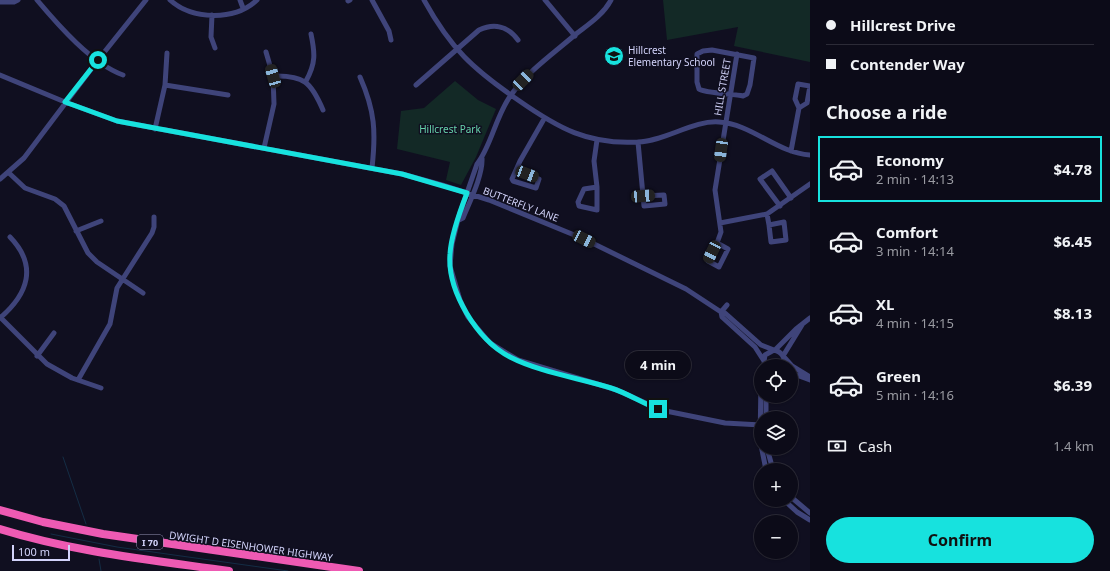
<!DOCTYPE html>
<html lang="en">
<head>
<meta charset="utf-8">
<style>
  body { margin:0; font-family:"Noto Sans",sans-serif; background:#151421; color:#f1f3f6; height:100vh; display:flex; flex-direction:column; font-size:15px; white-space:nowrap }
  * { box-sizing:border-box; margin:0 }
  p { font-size:13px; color:#9a9ba2 }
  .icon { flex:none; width:22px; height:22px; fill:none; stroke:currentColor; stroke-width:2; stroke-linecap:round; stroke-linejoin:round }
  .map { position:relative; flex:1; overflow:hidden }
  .drawer { display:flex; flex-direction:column; background:#0c0b18; width:300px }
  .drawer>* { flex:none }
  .top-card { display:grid; align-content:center; height:88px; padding:0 16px; background:#0c0b18 }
  .controls { position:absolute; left:754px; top:359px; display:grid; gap:8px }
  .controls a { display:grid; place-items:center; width:44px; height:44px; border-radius:50%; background:#0c0b18; box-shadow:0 1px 3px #0004,0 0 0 1px #2c2b37; font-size:20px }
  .scale { position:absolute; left:12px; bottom:10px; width:58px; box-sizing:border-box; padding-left:4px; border:2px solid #d2d3fa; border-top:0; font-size:11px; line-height:14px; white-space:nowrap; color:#d2d3fa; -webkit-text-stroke:3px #100f20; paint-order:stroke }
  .end { position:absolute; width:18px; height:18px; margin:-9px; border:5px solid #17e2de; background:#111; box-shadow:0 0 0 2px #111 }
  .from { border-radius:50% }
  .bubble { position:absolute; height:28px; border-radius:14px; background:#0c0b18; box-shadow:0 1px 3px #0004,0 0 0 1px #2c2b37; font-size:13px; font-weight:700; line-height:28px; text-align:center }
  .car { position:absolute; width:12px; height:24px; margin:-12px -6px; border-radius:5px; box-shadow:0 0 3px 1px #0007; background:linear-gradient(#222 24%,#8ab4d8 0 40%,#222 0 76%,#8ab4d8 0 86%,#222 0) }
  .top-card b { display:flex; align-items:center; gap:14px; height:38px; font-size:15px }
  .top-card b+b { border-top:1px solid #2c2b37 }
  .top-card i { width:10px; height:10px; background:#f1f3f6 }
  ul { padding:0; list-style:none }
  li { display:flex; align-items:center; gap:12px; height:66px; margin:0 8px 6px; padding:0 8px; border:2px solid transparent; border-radius:0px }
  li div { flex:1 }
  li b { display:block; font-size:15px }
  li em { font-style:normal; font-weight:700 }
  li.current { border-color:#17e2de }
  li>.icon { width:36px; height:36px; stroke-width:1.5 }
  h2 { padding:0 16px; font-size:18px; line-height:48px }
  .pay { display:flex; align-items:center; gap:10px; height:44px; padding:0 16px; font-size:15px }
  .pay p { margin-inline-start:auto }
  .cta { display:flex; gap:8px; margin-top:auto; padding:8px 16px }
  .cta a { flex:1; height:46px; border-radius:24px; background:#17e2de; color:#111; font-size:16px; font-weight:700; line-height:46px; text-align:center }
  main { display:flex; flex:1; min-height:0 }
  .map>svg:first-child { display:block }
  .green { fill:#132926 }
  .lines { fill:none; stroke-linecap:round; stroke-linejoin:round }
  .stream { stroke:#142d45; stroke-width:1 }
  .minor { stroke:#3f447a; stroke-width:5 }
  .highway { stroke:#ee5ab3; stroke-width:8 }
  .route { stroke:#17e2de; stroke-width:5 }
  .labels { text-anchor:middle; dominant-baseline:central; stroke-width:3; stroke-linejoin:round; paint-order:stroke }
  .shield { fill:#100f20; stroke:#9898b9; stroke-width:1 }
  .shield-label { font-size:9px; font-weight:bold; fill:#d2d3fa }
  .poi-label { font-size:10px; fill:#d2d3fa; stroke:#100f20; text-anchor:start }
  .street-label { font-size:10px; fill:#d2d3fa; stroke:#100f20 }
  .park-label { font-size:10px; fill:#66d3ab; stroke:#100f20 }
</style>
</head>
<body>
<main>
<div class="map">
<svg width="810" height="571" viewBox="0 0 810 571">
  <rect width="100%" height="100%" fill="#100f20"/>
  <path class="green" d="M663,0H810V62L734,46L738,27L667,40Z
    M455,81L478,100L496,109L476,157L461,185L446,180L450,162L397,149L401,111L424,108Z"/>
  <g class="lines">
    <path class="stream" d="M63,457L86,524
      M51,534L117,547L288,571
      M99,559L101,571"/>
    <path class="minor" d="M37,0C58,25 92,64 123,75
      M170,0C192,20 235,21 257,0
      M240,0L243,8
      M372,0L389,31L391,40
      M424,0C451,49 473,69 518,100C558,128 588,145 638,142C665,141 694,120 719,122C752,124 777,153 810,155
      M545,0L575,36
      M611,0C603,15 589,24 576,34C554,53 528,71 511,95C496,115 491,147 477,164L459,216L452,244L450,266L460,300L468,317L490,343L518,360L617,390L661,410L725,423L761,425
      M348,1L350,0
      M0,2H14L18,0
      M212,15L211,37L215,48
      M712,50L754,58L750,85L747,94L743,96C734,94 704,93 699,89L697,82V54L703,51Z
      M0,75L65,102L117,121L402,174L442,185L489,200L584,239L686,289L721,312L725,313L761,345L774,350
      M273,76C304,75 311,82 323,110
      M360,77C375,111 376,132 372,168
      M306,81C316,63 315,53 311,34
      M798,84L810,86L807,103L799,108L795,99Z
      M165,85L228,95
      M416,85L479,30C494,23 508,26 518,40
      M155,129L165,85L167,53
      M597,140L594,161L597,187
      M638,142L644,206L665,204L664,195L643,196
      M264,148L274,104L273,76L266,52
      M791,151L799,108
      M516,170L539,179L536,188L513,181L512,179L520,161L544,119
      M9,173L25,188L55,199L64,206L88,253L97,262L143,293
      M0,179L24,158L98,60L146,0
      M597,187V210L579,206L578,202L584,189Z
      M780,206L760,179L772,171L791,198
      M767,214L769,225L784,222L786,240L771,242L769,225
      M459,220L463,218C470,201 483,175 482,158
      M720,223L767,214L810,184
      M76,231L101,221
      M717,243L708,261L719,267L728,249L717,243L721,232L715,190L737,54
      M721,312L722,317L755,347L764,361
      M721,312L727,305
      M0,317L47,364L72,378L101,388
      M0,318C28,294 38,266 10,237
      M775,350L796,329L810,318
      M37,356L54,333
      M783,356L802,325
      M784,357L792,366L810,377
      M765,366L764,361L765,355L774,350C782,352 786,358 783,366
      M791,373L810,380
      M78,380L110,324L117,288L152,233L154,227V217
      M761,382L760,440L766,470
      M766,396V418
      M767,448L773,470
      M791,497L810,513
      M784,500L797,512L810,520"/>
    <path class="highway" d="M0,510L43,522L103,534L359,571
      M0,529C74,552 152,560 229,571"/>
  </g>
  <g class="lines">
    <path class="route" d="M98,60L65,102L117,121L402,174L467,193C460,211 451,235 450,254C447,291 477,340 510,357C539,372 579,378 611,388C627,393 642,403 658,409"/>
  </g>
  <defs>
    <symbol id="school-disc" viewBox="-11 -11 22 22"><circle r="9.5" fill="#17e2de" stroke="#100f20"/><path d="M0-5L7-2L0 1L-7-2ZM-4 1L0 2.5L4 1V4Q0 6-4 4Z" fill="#111"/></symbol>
  </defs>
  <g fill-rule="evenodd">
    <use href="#school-disc" x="603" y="45" width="22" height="22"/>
  </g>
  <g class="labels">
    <rect class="shield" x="137" y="535" width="26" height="14" rx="3"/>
    <g class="shield-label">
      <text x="150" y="542">I 70</text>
    </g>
    <g class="poi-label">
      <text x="628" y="50">Hillcrest<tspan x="628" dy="12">Elementary School</tspan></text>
    </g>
    <g class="street-label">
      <text transform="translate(722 87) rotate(-80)">HILL STREET</text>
      <text transform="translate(521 204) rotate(21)">BUTTERFLY LANE</text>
      <text transform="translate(251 546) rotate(8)">DWIGHT D EISENHOWER HIGHWAY</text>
    </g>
    <g class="park-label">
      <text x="450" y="129">Hillcrest Park</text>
    </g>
  </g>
</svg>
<div class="controls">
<a><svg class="icon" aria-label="locate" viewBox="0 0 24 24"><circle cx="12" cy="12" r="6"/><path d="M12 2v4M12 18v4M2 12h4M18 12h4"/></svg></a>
<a><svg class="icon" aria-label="layers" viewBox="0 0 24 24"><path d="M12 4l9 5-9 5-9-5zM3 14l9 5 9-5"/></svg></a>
<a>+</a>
<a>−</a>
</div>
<div class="scale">100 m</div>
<i class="end from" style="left:98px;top:60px"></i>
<i class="end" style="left:658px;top:409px"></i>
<div class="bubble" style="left:625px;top:351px;width:66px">4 min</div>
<i class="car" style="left:273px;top:76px;rotate:344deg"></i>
<i class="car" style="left:523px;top:80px;rotate:44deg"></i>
<i class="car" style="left:721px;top:150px;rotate:188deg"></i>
<i class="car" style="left:527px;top:174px;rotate:111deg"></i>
<i class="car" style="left:643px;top:196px;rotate:86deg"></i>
<i class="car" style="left:584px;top:239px;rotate:116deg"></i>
<i class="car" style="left:712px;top:252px;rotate:206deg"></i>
</div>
<section class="drawer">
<div class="top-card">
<b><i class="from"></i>Hillcrest Drive</b>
<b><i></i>Contender Way</b>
</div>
<h2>Choose a ride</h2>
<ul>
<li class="current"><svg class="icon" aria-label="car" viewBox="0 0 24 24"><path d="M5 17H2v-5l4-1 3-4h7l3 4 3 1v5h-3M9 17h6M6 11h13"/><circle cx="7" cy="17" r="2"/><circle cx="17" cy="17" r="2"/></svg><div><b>Economy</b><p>2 min · 14:13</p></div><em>$4.78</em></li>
<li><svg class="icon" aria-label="car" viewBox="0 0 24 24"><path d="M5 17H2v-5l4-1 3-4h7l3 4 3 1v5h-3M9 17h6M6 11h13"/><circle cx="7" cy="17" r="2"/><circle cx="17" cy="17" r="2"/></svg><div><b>Comfort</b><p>3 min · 14:14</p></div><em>$6.45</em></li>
<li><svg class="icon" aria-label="car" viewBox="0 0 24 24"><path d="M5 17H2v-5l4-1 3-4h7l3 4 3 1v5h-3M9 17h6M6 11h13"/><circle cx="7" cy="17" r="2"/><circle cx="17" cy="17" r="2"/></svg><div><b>XL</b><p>4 min · 14:15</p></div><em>$8.13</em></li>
<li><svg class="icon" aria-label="car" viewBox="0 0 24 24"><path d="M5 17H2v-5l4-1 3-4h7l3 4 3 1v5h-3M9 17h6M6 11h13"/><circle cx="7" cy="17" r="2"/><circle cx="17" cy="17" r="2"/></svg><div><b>Green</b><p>5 min · 14:16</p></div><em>$6.39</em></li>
</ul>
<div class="pay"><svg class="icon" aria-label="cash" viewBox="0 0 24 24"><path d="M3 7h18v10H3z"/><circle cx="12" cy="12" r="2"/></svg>Cash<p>1.4 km</p></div>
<div class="cta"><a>Confirm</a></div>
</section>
</main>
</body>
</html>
